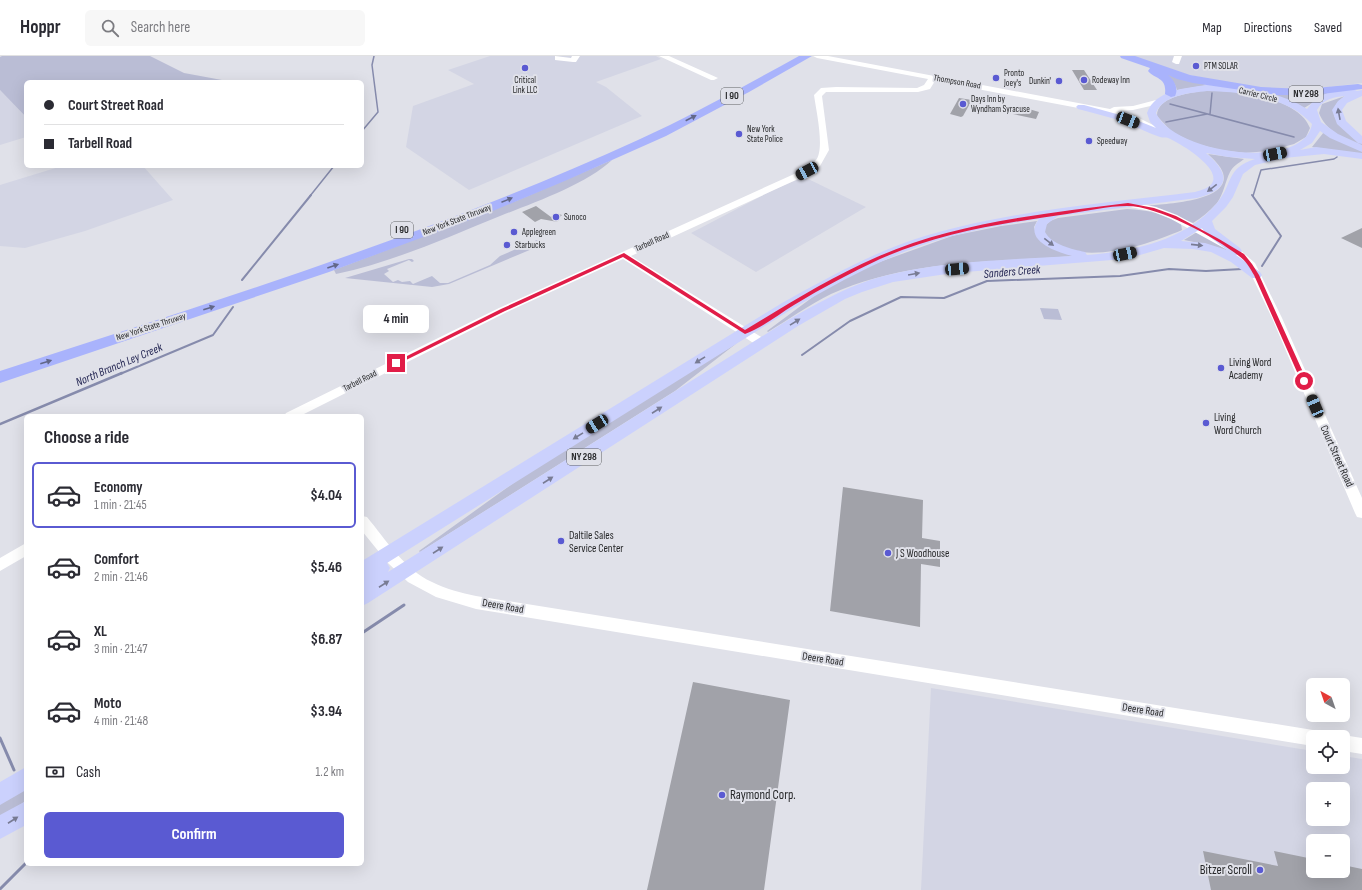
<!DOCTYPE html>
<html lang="en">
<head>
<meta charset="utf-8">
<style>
  body { margin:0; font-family:"Sofia Sans Condensed",sans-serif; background:#f7f7f7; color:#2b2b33; height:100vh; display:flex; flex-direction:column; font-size:15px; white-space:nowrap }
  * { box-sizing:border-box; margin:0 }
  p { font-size:13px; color:#7c7c81 }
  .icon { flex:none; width:22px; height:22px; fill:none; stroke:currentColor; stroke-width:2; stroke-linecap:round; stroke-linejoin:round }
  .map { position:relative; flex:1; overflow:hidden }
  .drawer { position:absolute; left:24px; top:358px; width:340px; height:452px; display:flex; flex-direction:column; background:#fff; border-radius:6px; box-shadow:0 4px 16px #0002 }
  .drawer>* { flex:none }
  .hud { position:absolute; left:24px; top:24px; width:340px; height:88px; border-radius:6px; box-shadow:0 4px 16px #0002; display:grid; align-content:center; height:88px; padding:0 20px; background:#fff }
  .needle { width:26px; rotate:320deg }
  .buttons { position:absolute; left:1306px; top:622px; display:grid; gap:8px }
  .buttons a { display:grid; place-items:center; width:44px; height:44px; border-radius:6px; background:#fff; box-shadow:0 4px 16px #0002; font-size:20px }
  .end { position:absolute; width:18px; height:18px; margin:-9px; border:5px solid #e11d48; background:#fff; box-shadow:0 0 0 2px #fff }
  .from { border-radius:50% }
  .bubble { position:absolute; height:28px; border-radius:6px; background:#fff; box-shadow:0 4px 16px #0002; font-size:13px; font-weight:700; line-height:28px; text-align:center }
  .car { position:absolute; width:12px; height:24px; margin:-12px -6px; border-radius:5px; box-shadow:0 0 3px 1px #0007; background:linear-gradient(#222 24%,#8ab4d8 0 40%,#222 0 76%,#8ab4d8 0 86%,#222 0) }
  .hud b { display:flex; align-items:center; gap:14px; height:38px; font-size:15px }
  .hud b+b { border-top:1px solid #e1e1e2 }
  .hud i { width:10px; height:10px; background:#2b2b33 }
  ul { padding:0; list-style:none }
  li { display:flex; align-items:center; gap:12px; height:66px; margin:0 8px 6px; padding:0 12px; border:2px solid transparent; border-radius:6px }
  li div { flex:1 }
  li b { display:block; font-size:15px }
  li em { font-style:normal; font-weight:700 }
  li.selected { border-color:#5a5ad2 }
  li>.icon { width:36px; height:36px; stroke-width:1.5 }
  h2 { padding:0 20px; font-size:18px; line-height:48px }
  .pay { display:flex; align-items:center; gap:10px; height:44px; padding:0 20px; font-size:15px }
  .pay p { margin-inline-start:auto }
  .button { display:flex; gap:8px; margin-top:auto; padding:8px 20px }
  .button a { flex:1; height:46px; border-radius:6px; background:#5a5ad2; color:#fff; font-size:16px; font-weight:700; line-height:46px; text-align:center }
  header { display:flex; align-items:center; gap:24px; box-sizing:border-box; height:56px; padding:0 20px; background:#fff; border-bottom:1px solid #e1e1e2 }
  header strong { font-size:19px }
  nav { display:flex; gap:22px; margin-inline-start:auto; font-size:14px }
  .search { width:280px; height:36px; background:#f7f7f7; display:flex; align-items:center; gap:10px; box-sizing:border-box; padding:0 14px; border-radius:6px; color:#7c7c81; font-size:15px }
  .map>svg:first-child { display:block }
  .built { fill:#d3d5e4; fill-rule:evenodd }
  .green { fill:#babdd5 }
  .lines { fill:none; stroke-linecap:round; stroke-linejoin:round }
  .stream-far3 { stroke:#868bac; stroke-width:1.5 }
  .stream-far2 { stroke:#868bac; stroke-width:2 }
  .stream-far1 { stroke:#868bac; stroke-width:2.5 }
  .stream { stroke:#868bac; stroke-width:3 }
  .building { fill:#a1a2a9 }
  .minor { fill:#fff; fill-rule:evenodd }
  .major { fill:#cbd1fd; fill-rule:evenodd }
  .highway { fill:#a9b3fc; fill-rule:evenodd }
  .oneway { fill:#797c94 }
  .oneway2 { fill:#626788 }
  .route { fill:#e11d48 }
  .poi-dot { fill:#5a5ad2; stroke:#e0e1e9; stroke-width:1.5 }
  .labels { text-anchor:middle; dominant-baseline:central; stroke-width:4; stroke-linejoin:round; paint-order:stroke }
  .far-poi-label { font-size:9px; fill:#27282a; stroke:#e0e1e9; text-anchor:start }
  .far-street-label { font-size:9px; fill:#27282a; stroke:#e0e1e9 }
  .shield { fill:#e0e1e9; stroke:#5e6063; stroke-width:1 }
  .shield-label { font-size:10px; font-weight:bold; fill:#27282a }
  .poi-label { font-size:11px; fill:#27282a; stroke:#e0e1e9; text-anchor:start }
  .street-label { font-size:11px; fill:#27282a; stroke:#e0e1e9 }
  .water-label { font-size:12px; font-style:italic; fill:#242653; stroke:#e0e1e9 }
  .near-poi-label { font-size:13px; fill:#27282a; stroke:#e0e1e9; text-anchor:start }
</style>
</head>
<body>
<header>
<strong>Hoppr</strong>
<div class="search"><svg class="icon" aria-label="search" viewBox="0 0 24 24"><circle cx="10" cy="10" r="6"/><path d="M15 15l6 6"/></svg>Search here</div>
<nav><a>Map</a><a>Directions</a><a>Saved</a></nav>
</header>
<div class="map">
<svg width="1362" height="834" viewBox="0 0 1362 834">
  <rect width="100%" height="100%" fill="#e0e1e9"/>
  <path class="built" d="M490,0H656L661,3L596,26L606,31L642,60L469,134L406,91L413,50L474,28L448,14Z
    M1132,0H1362V27L1294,35L1253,31L1189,19Z
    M0,34L26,61V81L0,89Z
    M62,110H143L173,144L85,175L25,192L0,190V129Z
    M804,121L866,151L756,216L691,177L775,133Z
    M931,632L1313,695V711H1343V700L1362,703V834H921ZM1313,733H1343V763H1313ZM1313,785H1343V815H1313Z"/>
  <path class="green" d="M2,0H150L184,17L222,24L216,26H26V61L0,34V1Z
    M1131,4L1206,29H1208L1177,34C1174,17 1147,11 1131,4Z
    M1201,35C1230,33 1298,40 1310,72L1306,81L1294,88L1268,95L1245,97L1220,94L1194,87L1172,76L1157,60C1157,41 1186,38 1201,35Z
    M1331,36L1304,52L1271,39H1304Z
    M1345,40C1318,59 1346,74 1362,87V91C1346,85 1325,74 1319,57L1322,48Z
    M1324,76L1362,95V98L1312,91Z
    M1208,98L1244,103C1239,107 1233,110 1230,116C1225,126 1224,137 1217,147C1210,155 1201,162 1193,167L1179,161L1144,150C1162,148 1232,146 1223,117C1221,110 1213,103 1208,98Z
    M612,104C587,128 533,147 500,160C446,182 393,206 336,218L334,214L516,145Z
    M1127,153C1146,154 1165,157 1181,168L1182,174C1150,188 1092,207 1059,190C1054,187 1049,182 1044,178L1045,170L1050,165L1058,162Z
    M1037,165L1034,171L1037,181L1074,200C995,206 905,204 831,238C809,249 789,263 768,276L767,275L829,229L874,208L952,180L1001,170Z
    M1197,176L1240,201L1204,188L1184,184Z
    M537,184L541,186L532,193L449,228L432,231L345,222L409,203H412L414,205L412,206L409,204L387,213L389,215L384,218L393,226L398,224L402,226L410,225L413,228L432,220L440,227H448L490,209L500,200Z
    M1040,252L1058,253L1062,264L1044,263Z
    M737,287L675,335L420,496L419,495L540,408Z
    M26,729V745L0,761V745Z"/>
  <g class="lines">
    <path class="stream-far3" d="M1170,48L1294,81
      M1210,58L1212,37
      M1166,66L1207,58
      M362,75L378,56L372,9L374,0
      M310,140L334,110
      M1253,140L1261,114L1334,103L1337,101"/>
    <path class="stream-far2" d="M1252,139L1281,180L1262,210
      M242,224L311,139
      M802,299L850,265L901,241L944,242L987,225L1120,220L1169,213L1206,215L1242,213
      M120,318L213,279L233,251"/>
    <path class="stream-far1" d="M0,368L122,317"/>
    <path class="stream" d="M362,577L404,549
      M0,682L14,714
      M0,833L26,807"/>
  </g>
  <path class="building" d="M1072,14H1084L1097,34H1084Z
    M959,42L972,44L963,60L961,61L950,58Z
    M1022,51L1039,56L1036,63L1013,58L1017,52L1021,53Z
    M536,150L551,161L555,157L562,159L556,165L558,166L541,163L535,166L522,156Z
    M1362,172V192L1341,182Z
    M843,431L923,444L922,482L940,485V511L921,508L920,571L830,555Z
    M693,626L790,644L764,834H647Z
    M1203,795L1278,810L1274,795L1313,803V815H1343V809L1362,813V834H1211Z"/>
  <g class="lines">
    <path class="minor" d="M555,0L571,2L572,0H580L576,6H573L555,4Z
      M659,0H669L718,22L714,24H711Z
      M813,0H828L1110,53L1114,51L1133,50L1156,44H1159V48L1133,54L1117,55L1137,61L1165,75L1161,77H1158L1131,65L1110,58L935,25L930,33L918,36H826L822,40L829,94L820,110L798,123L631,200L766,284L768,287L766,290H758L623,203L507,256L300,360H284L286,357L499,252L792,119C800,115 810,111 816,104C825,93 816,54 814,39L821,32L836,31L917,32L924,29L928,23L817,2Z
      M1174,0H1182L1179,8H1176L1172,6Z
      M1128,145L1156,151L1177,159L1239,193L1255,207L1282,262L1362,442V462L1357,461L1355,457L1272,262L1247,210L1233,197L1171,163L1151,155L1125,150L1123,148Z
      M362,460L367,461C386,484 404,513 432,526C446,533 461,537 476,540L1313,674L1319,676L1321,681H1313V690L476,553L436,541L408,526L388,507L362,475Z
      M26,487V500L0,515V502Z
      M1343,679L1362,682V698L1343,695V681H1338Z"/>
    <path class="major" d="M1207,29C1241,30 1279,35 1307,53C1310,50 1312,46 1315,43C1322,37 1350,30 1357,35L1362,34V40L1347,47L1342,54L1346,65L1362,80V88L1358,87L1337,68L1332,54L1338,45L1345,40C1334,41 1323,43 1317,54L1321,66L1338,78L1362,89V96L1330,82L1320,75L1312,87L1300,94L1316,91L1362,97V103L1324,98L1284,102L1255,109L1243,118L1233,141L1226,151L1212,165L1215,173L1240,192L1242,195L1240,198L1236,199L1260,216L1262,219L1260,222H1252L1231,206L1211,196L1193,193L1164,192L1140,199L1112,204L953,217L893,226L862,236L845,243L798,270L368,547L362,550V505L782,247C829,221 877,194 928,179C1015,154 1106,147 1195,136C1201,134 1211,132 1213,125C1218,110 1180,87 1168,82C1166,81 1163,82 1160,81C1148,77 1137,71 1125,66C1110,61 1093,57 1078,53L1076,51L1078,49H1084L1131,62L1156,72L1150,66L1147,57C1155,34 1186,32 1207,29ZM1207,35C1242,36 1287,40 1312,68C1304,116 1174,98 1156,57C1163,39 1190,37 1207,35ZM1206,97L1228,101L1255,103C1226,112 1233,128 1217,147C1185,185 1134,195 1087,199L1085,196C1072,193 1052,189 1045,176L1047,168L1058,160L1197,142C1230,134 1231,118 1206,97ZM1039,163C1022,184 1056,196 1072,200C1007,204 931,205 870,224C841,234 814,249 788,264L388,516L390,512L387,507L792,253C832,230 873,207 917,191C956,177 998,169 1039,163ZM1202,172L1206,178L1227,194L1205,187L1181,185Z
      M26,711V734L0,749V726Z
      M26,745V769L0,783V759Z"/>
    <path class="highway" d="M799,0H812L749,36L666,80L567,124L488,157L329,216L0,327V315C215,245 432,178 638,84C693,59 746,29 799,0Z
      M1120,0H1135L1190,19L1261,31L1305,33L1358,28L1362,29V33L1314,39H1275L1193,27L1177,23L1168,19C1174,24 1179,32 1175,40L1171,41L1165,38C1167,21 1156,24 1148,15L1150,12L1121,2Z"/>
  </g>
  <defs><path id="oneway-solid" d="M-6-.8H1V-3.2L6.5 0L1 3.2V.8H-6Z"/></defs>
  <g class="oneway">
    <use href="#oneway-solid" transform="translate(1339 58) rotate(-100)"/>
    <use href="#oneway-solid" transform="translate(1212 132) rotate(142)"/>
    <use href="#oneway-solid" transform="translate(1049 186) rotate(38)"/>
    <use href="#oneway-solid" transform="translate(1197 189) rotate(6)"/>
    <use href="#oneway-solid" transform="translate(914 218) rotate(-10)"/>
    <use href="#oneway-solid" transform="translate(795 266) rotate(-32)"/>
    <use href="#oneway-solid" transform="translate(700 304) rotate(148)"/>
    <use href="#oneway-solid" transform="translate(657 354) rotate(-33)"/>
    <use href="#oneway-solid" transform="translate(578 380) rotate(148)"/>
    <use href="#oneway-solid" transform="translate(548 424) rotate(-33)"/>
    <use href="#oneway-solid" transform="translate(438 494) rotate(-33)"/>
    <use href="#oneway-solid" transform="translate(384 528) rotate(-33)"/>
    <use href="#oneway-solid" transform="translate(13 764) rotate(-33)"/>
  </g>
  <g class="oneway2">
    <use href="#oneway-solid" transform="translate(691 62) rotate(-27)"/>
    <use href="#oneway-solid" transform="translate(507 144) rotate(-22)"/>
    <use href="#oneway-solid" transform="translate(333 210) rotate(-19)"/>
    <use href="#oneway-solid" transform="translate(209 252) rotate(-18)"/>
    <use href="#oneway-solid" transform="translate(46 306) rotate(-18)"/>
  </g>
  <path class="route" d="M1128,147L1154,152L1176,160L1219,183L1244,198L1252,208L1259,219L1307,325L1306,326L1301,325L1254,219C1250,212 1246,205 1239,200C1215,181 1158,150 1127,150C1108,150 1086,155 1067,158C1003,167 939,177 880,203C850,217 822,232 794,249C779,258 762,272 745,278L623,201L505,255L398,308L393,307L501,253L624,197L745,274C788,248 831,221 877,201C956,166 1043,158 1128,147Z"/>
  <g class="poi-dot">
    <circle cx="1196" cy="10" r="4"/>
    <circle cx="525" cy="12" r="4"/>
    <circle cx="996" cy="22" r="4"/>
    <circle cx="1084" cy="24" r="4"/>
    <circle cx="1059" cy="25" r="4"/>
    <circle cx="963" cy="48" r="4"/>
    <circle cx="739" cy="78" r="4"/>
    <circle cx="1089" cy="85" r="4"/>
    <circle cx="556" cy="161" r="4"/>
    <circle cx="514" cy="176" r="4"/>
    <circle cx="507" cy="189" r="4"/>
    <circle cx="1221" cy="312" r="4"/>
    <circle cx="1206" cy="367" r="4"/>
    <circle cx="561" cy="485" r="4"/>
    <circle cx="888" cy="497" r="4"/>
    <circle cx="722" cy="739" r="4"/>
    <circle cx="1260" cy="814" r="4"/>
  </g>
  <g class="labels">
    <g class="far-poi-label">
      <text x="1204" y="10">PTM SOLAR</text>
      <text x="1004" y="17">Pronto<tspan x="1004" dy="10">Joey's</tspan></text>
      <text x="525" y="24" text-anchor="middle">Critical<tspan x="525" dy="10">Link LLC</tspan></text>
      <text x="1092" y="24">Rodeway Inn</text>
      <text x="1051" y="25" text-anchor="end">Dunkin'</text>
      <text x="971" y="43">Days Inn by<tspan x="971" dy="10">Wyndham Syracuse</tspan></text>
      <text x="747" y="73">New York<tspan x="747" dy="10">State Police</tspan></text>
      <text x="1097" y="85">Speedway</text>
      <text x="564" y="161">Sunoco</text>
      <text x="522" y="176">Applegreen</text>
      <text x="515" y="189">Starbucks</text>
    </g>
    <g class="far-street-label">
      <text transform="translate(957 26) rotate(10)">Thompson Road</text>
      <text transform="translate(1258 39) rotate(14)">Carrier Circle</text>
      <text transform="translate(457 164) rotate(-21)">New York State Thruway</text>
      <text transform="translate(652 186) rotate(-24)">Tarbell Road</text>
      <text transform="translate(151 271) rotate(-18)">New York State Thruway</text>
      <text transform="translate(360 325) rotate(-27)">Tarbell Road</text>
    </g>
    <g class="shield">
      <rect x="1289" y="30" width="34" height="16" rx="3"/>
      <rect x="721" y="32" width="22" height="16" rx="3"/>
      <rect x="391" y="166" width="22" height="16" rx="3"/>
      <rect x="567" y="393" width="34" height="16" rx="3"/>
    </g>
    <g class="shield-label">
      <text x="1306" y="38">NY 298</text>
      <text x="732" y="40">I 90</text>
      <text x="402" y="174">I 90</text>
      <text x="584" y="401">NY 298</text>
    </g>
    <g class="poi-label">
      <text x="1229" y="306">Living Word<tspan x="1229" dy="13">Academy</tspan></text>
      <text x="1214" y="361">Living<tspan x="1214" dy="13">Word Church</tspan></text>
      <text x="569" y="479">Daltile Sales<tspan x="569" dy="13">Service Center</tspan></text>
      <text x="896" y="497">J S Woodhouse</text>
    </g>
    <g class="street-label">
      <text transform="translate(1337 400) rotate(66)">Court Street Road</text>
      <text transform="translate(503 550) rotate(10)">Deere Road</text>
      <text transform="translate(823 603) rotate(9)">Deere Road</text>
      <text transform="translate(1143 654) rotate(9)">Deere Road</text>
    </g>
    <g class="water-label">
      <text transform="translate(1012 216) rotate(-5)">Sanders Creek</text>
      <text transform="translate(119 309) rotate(-23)">North Branch Ley Creek</text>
    </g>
    <g class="near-poi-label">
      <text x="730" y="739">Raymond Corp.</text>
      <text x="1252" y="814" text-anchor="end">Bitzer Scroll</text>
    </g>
  </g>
</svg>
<div class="buttons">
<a><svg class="needle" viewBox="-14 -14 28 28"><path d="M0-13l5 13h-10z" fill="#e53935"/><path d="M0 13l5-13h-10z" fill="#7c7c81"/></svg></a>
<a><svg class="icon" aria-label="locate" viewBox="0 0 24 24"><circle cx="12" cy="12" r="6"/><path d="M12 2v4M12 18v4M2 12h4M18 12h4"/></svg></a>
<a>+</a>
<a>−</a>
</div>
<i class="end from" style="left:1304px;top:325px"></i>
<i class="end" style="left:396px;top:307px"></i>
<div class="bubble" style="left:363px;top:249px;width:66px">4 min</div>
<i class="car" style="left:1128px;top:64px;rotate:111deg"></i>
<i class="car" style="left:1275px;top:98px;rotate:79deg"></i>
<i class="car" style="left:807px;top:115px;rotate:242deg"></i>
<i class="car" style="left:1125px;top:198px;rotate:78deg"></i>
<i class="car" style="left:957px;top:213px;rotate:85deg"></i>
<i class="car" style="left:1315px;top:350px;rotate:337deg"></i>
<i class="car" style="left:597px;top:368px;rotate:238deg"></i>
<div class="hud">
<b><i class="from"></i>Court Street Road</b>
<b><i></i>Tarbell Road</b>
</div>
<section class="drawer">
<h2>Choose a ride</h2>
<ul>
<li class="selected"><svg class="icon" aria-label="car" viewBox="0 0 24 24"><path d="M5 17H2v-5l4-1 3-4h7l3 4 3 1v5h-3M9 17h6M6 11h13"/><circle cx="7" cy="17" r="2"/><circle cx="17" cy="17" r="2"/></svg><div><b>Economy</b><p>1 min · 21:45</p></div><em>$4.04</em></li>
<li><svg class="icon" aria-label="car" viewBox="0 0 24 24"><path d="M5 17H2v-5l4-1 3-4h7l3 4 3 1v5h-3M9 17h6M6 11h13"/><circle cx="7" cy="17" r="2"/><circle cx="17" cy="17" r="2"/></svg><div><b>Comfort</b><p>2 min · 21:46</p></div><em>$5.46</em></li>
<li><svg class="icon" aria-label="car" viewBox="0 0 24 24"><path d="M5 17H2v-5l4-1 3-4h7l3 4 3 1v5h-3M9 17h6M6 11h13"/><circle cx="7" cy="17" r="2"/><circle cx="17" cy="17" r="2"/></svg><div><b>XL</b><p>3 min · 21:47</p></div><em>$6.87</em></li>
<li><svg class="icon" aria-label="car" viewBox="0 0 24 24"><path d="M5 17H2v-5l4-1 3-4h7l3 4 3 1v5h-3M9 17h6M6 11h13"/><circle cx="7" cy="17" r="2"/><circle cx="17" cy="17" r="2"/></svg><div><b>Moto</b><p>4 min · 21:48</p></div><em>$3.94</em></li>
</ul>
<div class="pay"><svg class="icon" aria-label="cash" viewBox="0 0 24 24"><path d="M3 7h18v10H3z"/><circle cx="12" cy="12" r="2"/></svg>Cash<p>1.2 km</p></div>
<div class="button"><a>Confirm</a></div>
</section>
</div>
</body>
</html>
